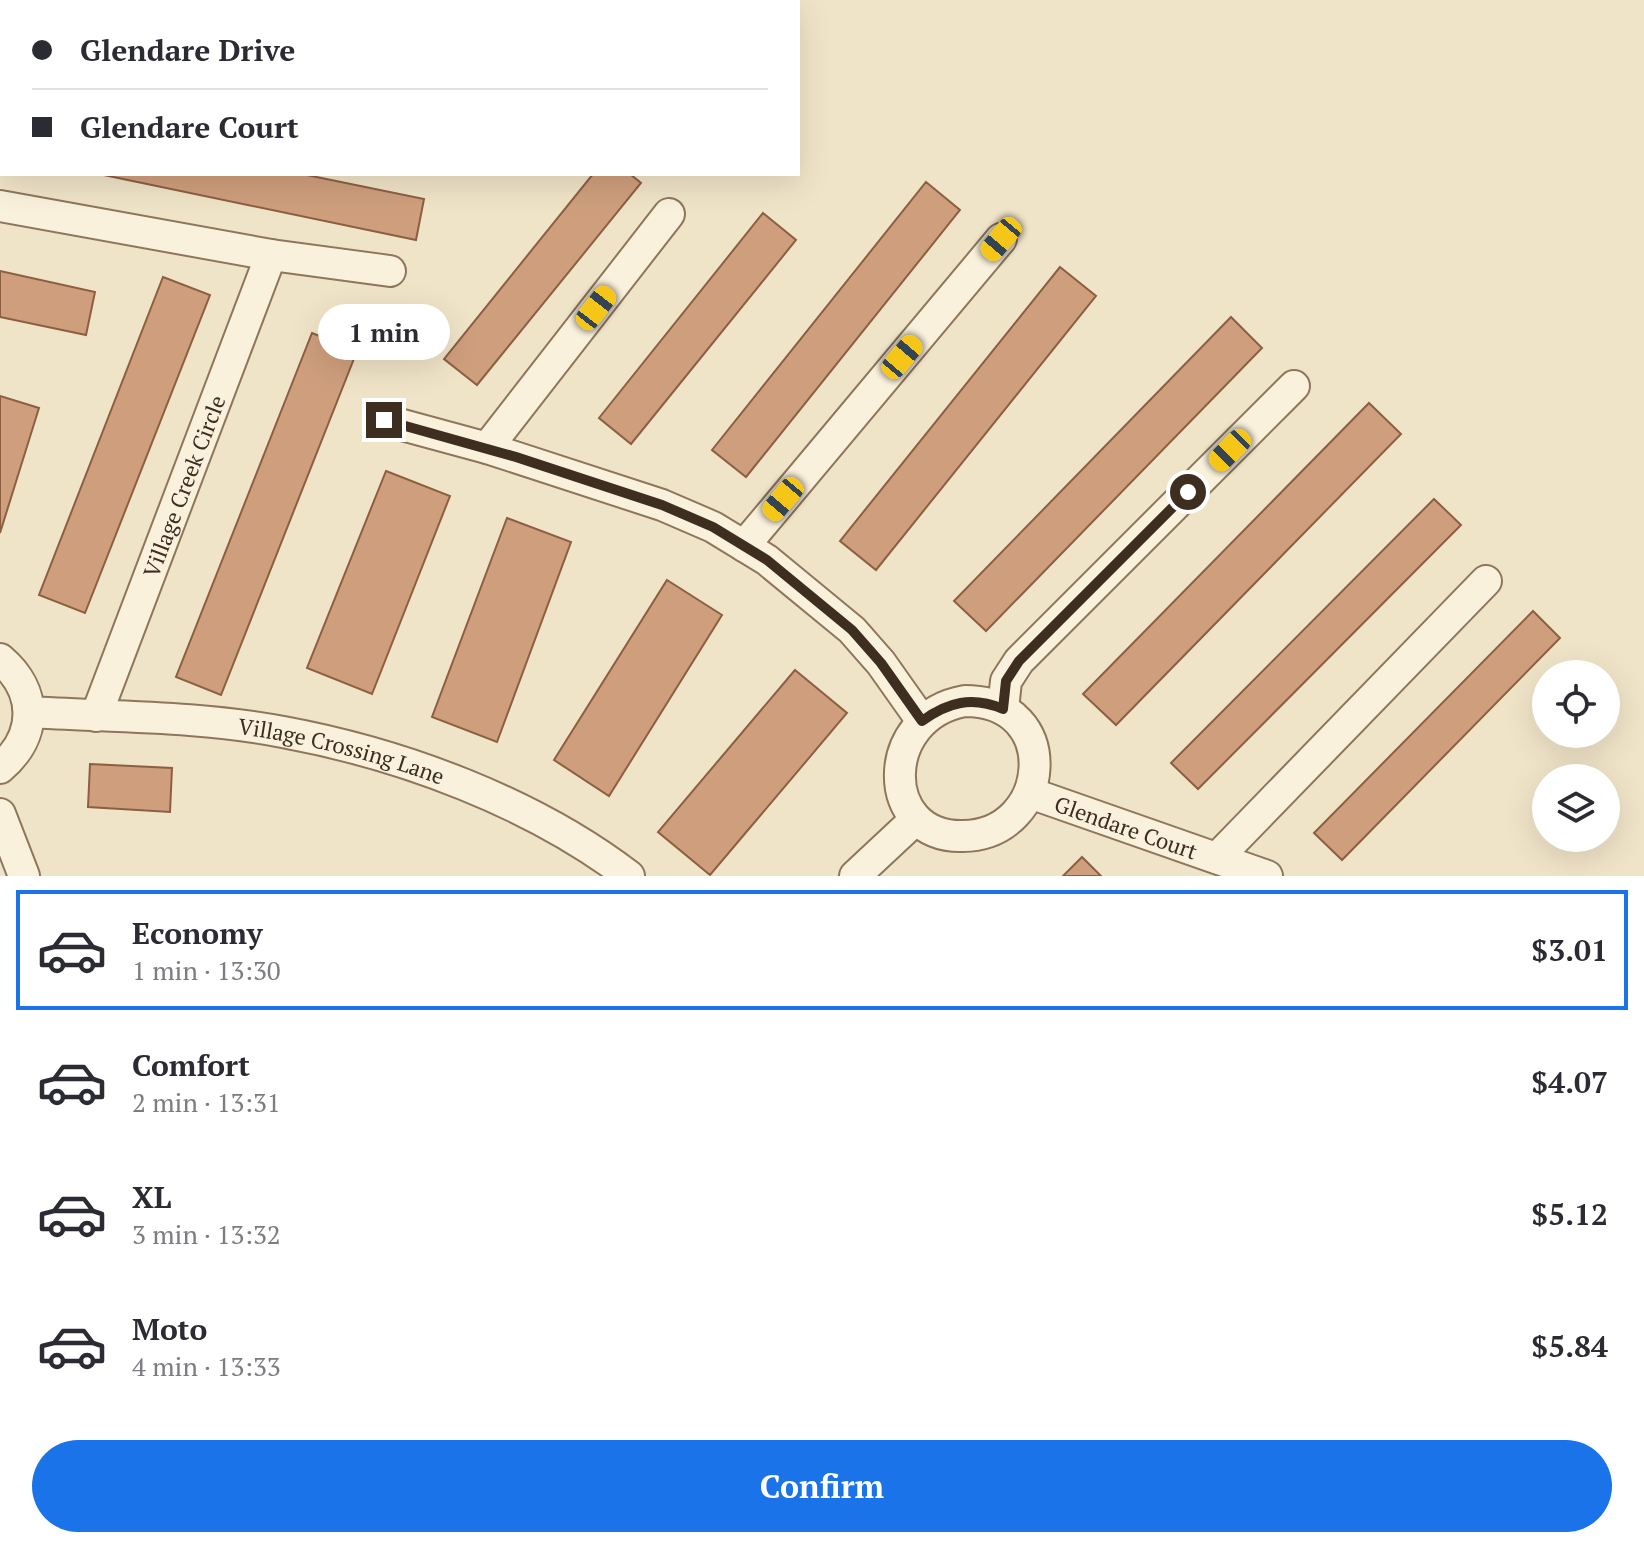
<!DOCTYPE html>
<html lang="en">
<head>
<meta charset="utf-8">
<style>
  body { margin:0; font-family:"PT Serif",serif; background:#f7f7f7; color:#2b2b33; height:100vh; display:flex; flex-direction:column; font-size:30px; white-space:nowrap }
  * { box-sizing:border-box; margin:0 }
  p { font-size:26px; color:#7c7c81 }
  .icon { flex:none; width:44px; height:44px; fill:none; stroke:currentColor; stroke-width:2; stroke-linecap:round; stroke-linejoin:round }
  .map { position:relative; height:876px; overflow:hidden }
  .details { display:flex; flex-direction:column; background:#fff; flex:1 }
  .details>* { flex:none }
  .guide { position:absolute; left:0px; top:0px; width:800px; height:176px; box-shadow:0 8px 32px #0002; display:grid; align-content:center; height:176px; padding:0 32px; background:#fff }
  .controls { position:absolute; left:1532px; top:660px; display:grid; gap:16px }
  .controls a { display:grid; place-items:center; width:88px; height:88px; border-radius:50%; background:#fff; box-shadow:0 8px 32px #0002; font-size:40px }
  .end { position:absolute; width:36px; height:36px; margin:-18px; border:10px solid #3d2e20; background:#fff; box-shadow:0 0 0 4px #fff }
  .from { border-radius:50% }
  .bubble { position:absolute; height:56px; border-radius:28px; background:#fff; box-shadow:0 8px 32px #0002; font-size:26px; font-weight:800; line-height:56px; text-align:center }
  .car { position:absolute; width:24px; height:48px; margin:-24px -12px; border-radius:10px; box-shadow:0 0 6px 2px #0007; background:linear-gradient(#f5c518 24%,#345 0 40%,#f5c518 0 76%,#345 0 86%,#f5c518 0) }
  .guide b { display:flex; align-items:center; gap:28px; height:76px; font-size:30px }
  .guide b+b { border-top:2px solid #e1e1e2 }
  .guide i { width:20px; height:20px; background:#2b2b33 }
  ul { padding:14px 0 0; list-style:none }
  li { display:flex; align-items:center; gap:24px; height:120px; margin:0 16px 12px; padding:0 16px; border:4px solid transparent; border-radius:0px }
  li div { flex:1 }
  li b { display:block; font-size:30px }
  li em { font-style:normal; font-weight:800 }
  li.on { border-color:#1a73e8 }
  li>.icon { width:72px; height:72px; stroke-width:1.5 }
  .cta { display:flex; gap:16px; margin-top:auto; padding:16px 32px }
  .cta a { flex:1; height:92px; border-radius:48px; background:#1a73e8; color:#fff; font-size:32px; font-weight:800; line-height:92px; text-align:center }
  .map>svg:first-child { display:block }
  .building { fill:#cf9f7d; stroke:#8d5f41; stroke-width:2 }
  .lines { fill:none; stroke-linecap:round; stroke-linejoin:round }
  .minor-casing { stroke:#8d765c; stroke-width:34 }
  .minor { stroke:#faf1dc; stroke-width:30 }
  .route { stroke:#3d2e20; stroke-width:10 }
  .labels { text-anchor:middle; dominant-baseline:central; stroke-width:6; stroke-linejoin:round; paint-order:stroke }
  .street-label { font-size:22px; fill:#3d2e20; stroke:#f7eed8 }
</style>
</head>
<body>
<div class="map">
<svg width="1644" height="876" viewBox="0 0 1644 876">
  <rect width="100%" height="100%" fill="#f0e4c8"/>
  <path class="building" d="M99,174H302L424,199L416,240Z
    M593,174H630L641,183L477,385L444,359Z
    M926,182L960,210L746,477L712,450Z
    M763,213L796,240L631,444L599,418Z
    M1060,267L1096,296L876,570L840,541Z
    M0,271L95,292L86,335L0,317Z
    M163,277L210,295L85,613L39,595Z
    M1231,317L1262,348L986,631L954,601Z
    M312,333L357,351L221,695L176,677Z
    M0,396L39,408L0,533Z
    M1369,403L1401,434L1116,725L1083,694Z
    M386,471L450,496L372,694L307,668Z
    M1434,499L1461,525L1198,789L1171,763Z
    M507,518L571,542L497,742L432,717Z
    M667,580L722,615L609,796L554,760Z
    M1533,611L1560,638L1342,860L1314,833Z
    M795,670L847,713L710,875L658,832Z
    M90,764L172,768L170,812L88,807Z
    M1082,857L1101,876H1063Z"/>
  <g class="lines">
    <defs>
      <g id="minor">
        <path d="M0,206L271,255L390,271"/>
        <path d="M384,420L487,448L662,505L713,527L767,560L852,630L881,663L922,721"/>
        <path d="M487,448L669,214"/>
        <path d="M744,546L1001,239"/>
        <path d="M0,659C38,691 38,736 0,768"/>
        <path d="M965,701C1064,701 1052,835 963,836C878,838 879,716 965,701Z"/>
        <path d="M1003,709L1006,681L1019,661L1294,386"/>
        <path id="s1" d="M29,712C113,717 200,716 283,732C402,754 532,802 629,876"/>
        <path id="s2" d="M96,716L271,255"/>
        <path id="s3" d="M1030,793L1267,876"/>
        <path d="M0,814L24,876"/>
        <path d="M1217,858L1486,581"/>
        <path d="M855,876L916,819"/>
      </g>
    </defs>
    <use href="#minor" class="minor-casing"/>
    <use href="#minor" class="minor"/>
  </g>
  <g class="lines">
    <path class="route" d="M384,420L516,457L662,505L713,527L767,560L852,630L881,663L922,721C948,702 972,696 1003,709L1006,681L1019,661L1188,492"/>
  </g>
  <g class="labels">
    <g class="street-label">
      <text stroke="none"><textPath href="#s2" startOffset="246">Village Creek Circle</textPath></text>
      <text stroke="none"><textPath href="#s1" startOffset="316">Village Crossing Lane</textPath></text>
      <text stroke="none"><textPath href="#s3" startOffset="102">Glendare Court</textPath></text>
    </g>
  </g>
</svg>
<div class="controls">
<a><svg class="icon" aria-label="locate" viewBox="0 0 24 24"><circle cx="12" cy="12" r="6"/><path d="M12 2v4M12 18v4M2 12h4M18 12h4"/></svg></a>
<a><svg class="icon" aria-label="layers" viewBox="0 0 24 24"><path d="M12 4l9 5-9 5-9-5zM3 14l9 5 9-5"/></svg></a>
</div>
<i class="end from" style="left:1188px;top:492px"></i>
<i class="end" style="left:384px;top:420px"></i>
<div class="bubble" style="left:318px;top:304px;width:132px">1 min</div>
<i class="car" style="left:1001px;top:239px;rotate:220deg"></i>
<i class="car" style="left:596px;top:308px;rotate:38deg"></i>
<i class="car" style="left:902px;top:357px;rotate:40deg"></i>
<i class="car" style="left:1230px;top:450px;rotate:225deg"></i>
<i class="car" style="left:783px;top:499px;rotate:220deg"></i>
<div class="guide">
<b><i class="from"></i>Glendare Drive</b>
<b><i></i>Glendare Court</b>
</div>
</div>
<section class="details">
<ul>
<li class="on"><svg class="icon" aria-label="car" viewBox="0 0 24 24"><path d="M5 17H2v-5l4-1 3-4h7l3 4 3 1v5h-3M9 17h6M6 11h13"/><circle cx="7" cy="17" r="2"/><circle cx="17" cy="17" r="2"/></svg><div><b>Economy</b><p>1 min · 13:30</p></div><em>$3.01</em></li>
<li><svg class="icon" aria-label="car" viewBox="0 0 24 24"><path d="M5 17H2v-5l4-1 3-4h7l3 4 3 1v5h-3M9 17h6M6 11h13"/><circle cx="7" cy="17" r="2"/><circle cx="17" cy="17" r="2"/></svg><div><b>Comfort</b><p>2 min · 13:31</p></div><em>$4.07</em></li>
<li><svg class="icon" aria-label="car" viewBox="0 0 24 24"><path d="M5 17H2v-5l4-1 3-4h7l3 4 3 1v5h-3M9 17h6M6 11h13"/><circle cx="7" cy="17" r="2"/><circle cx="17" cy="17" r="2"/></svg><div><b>XL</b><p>3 min · 13:32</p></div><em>$5.12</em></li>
<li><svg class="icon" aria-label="car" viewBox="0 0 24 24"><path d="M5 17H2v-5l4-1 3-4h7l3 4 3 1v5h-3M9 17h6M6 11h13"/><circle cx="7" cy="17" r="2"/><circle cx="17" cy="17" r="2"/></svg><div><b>Moto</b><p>4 min · 13:33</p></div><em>$5.84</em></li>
</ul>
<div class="cta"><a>Confirm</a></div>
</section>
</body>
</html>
